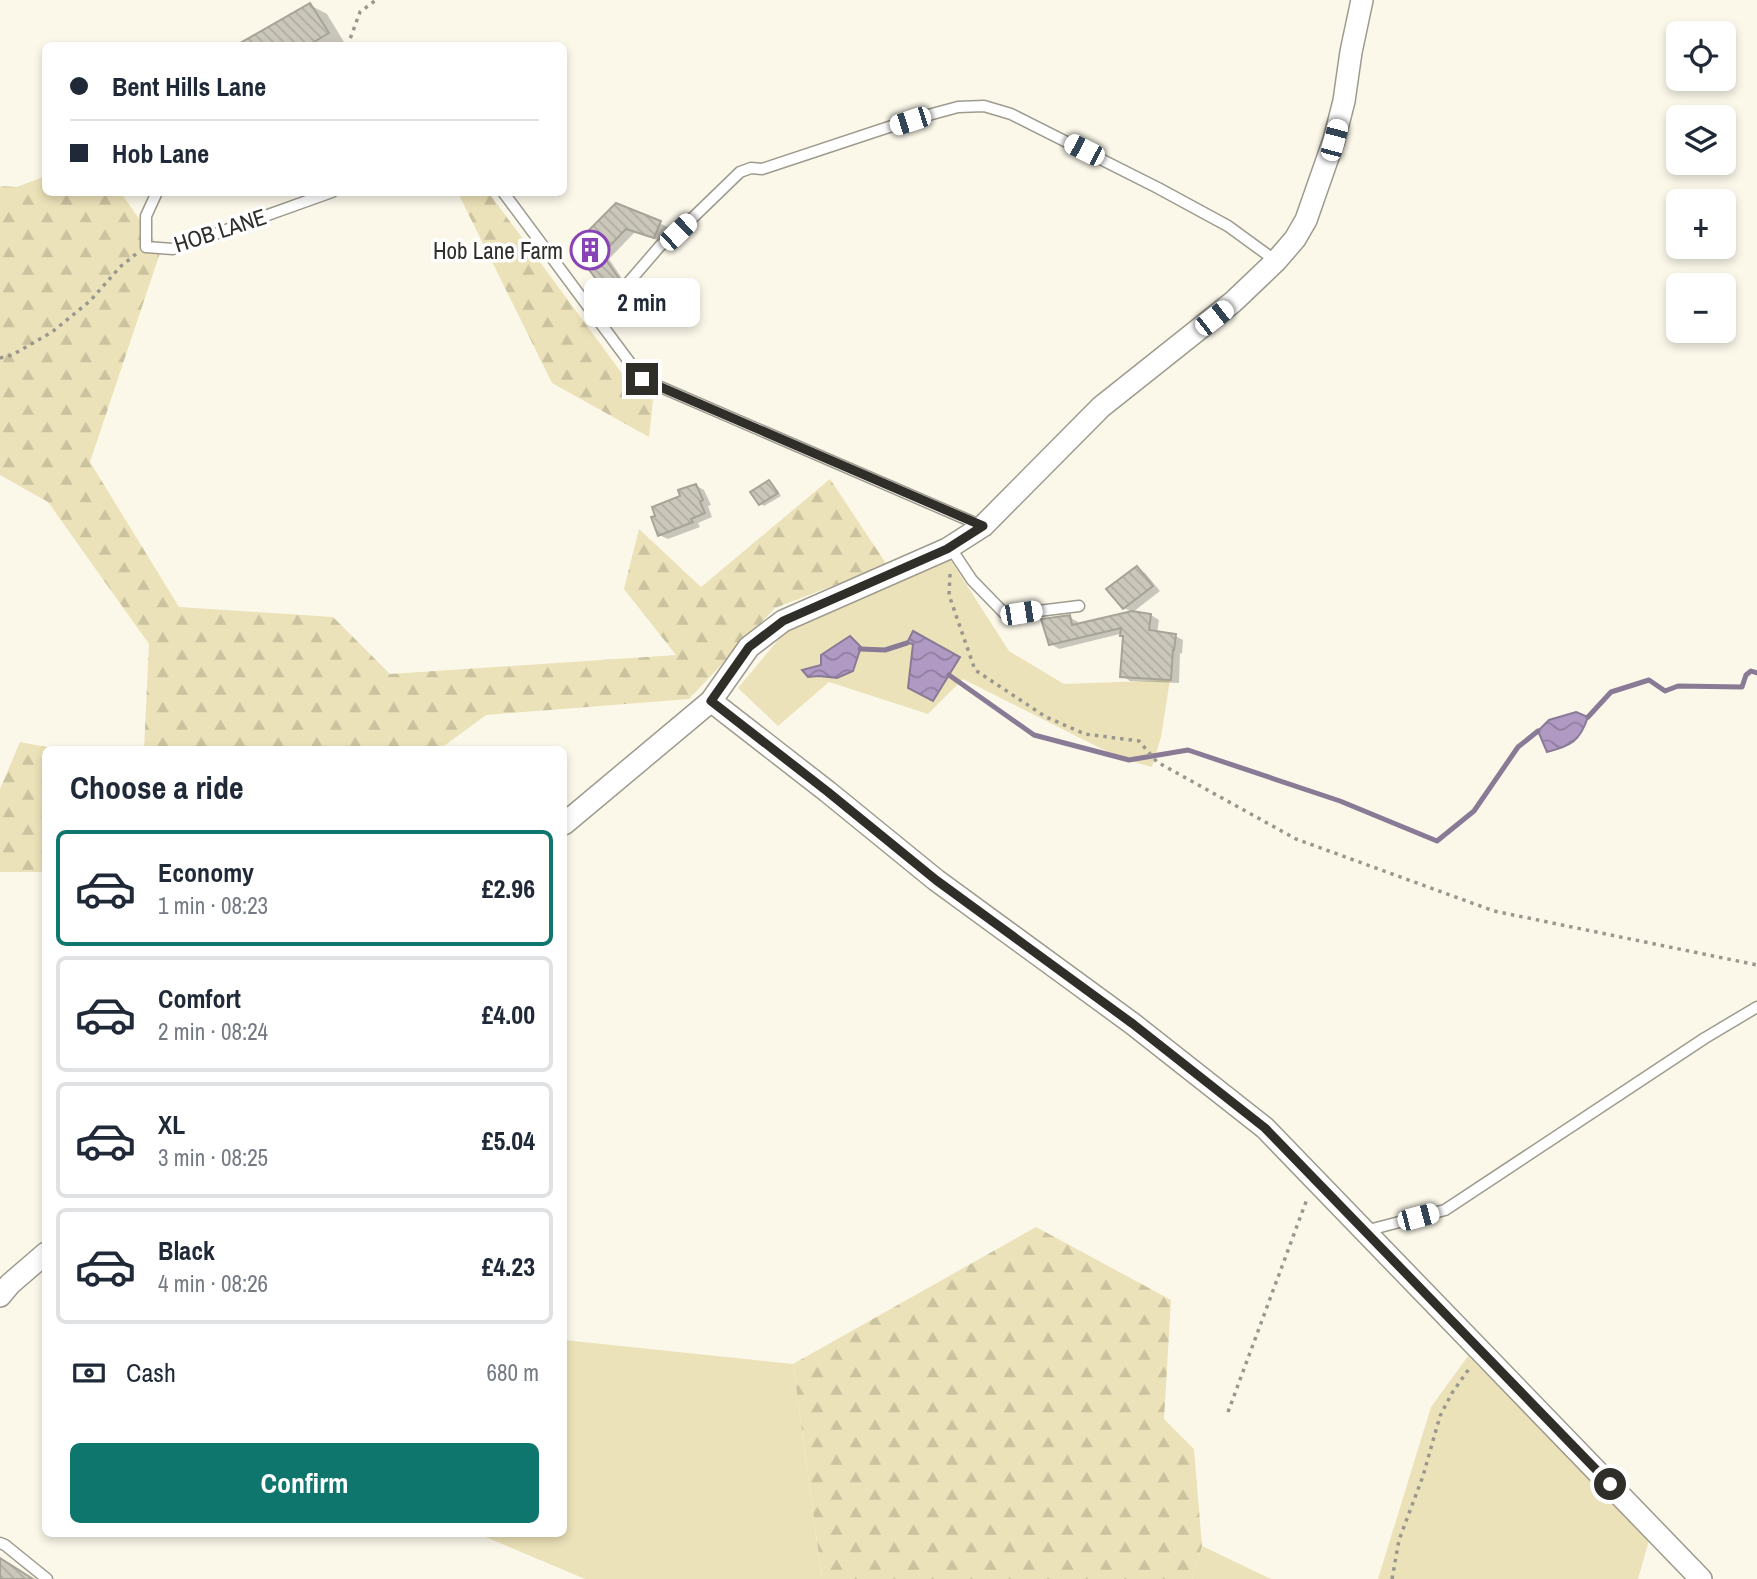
<!DOCTYPE html>
<html lang="en">
<head>
<meta charset="utf-8">
<style>
  body { margin:0; font-family:"Archivo Narrow",sans-serif; background:#f2f2f3; color:#1f2937; height:100vh; display:flex; flex-direction:column; font-size:26px; white-space:nowrap }
  * { box-sizing:border-box; margin:0 }
  p { font-size:23px; color:#747a83 }
  .icon { flex:none; width:38px; height:38px; fill:none; stroke:currentColor; stroke-width:2; stroke-linecap:round; stroke-linejoin:round }
  .map { position:relative; flex:1; overflow:hidden }
  .panel { position:absolute; left:42px; top:746px; width:525px; height:791px; display:flex; flex-direction:column; background:#fff; border-radius:10px; box-shadow:0 4px 10px #0003 }
  .panel>* { flex:none }
  .hud { position:absolute; left:42px; top:42px; width:525px; height:154px; border-radius:10px; box-shadow:0 4px 10px #0003; display:grid; align-content:center; height:154px; padding:0 28px; background:#fff }
  .tools { position:absolute; left:1666px; top:21px; display:grid; gap:14px }
  .tools a { display:grid; place-items:center; width:70px; height:70px; border-radius:10px; background:#fff; box-shadow:0 4px 10px #0003; font-size:35px }
  .end { position:absolute; width:32px; height:32px; margin:-16px; border:9px solid #2f2e29; background:#fff; box-shadow:0 0 0 4px #fff }
  .from { border-radius:50% }
  .bubble { position:absolute; height:49px; border-radius:10px; background:#fff; box-shadow:0 4px 10px #0003; font-size:23px; font-weight:800; line-height:49px; text-align:center }
  .car { position:absolute; width:21px; height:42px; margin:-21px -10px; border-radius:9px; box-shadow:0 0 5px 2px #0007; background:linear-gradient(#fff 24%,#345 0 40%,#fff 0 76%,#345 0 86%,#fff 0) }
  .hud b { display:flex; align-items:center; gap:24px; height:66px; font-size:26px }
  .hud b+b { border-top:2px solid #e0e1e3 }
  .hud i { width:18px; height:18px; background:#1f2937 }
  ul { padding:0; list-style:none }
  li { display:flex; align-items:center; gap:21px; height:116px; margin:0 14px 10px; padding:0 14px; border:4px solid #e0e1e3; border-radius:10px }
  li div { flex:1 }
  li b { display:block; font-size:26px }
  li em { font-style:normal; font-weight:800 }
  li.active { border-color:#0f766e }
  li>.icon { width:63px; height:63px; stroke-width:1.5 }
  h2 { padding:0 28px; font-size:32px; line-height:84px }
  .pay { display:flex; align-items:center; gap:18px; height:77px; padding:0 28px; font-size:26px }
  .pay p { margin-inline-start:auto }
  .button { display:flex; gap:14px; margin-top:auto; padding:14px 28px }
  .button a { flex:1; height:80px; border-radius:10px; background:#0f766e; color:#fff; font-size:28px; font-weight:800; line-height:80px; text-align:center }
  .map>svg:first-child { display:block }
  .grass { fill:#ece2b9 }
  .forest { fill:url(#forest-firs) }
  .water { fill:url(#water-waves); stroke:#897a96; stroke-width:2 }
  .shadow { fill:#0003 }
  .lines { fill:none; stroke-linecap:round; stroke-linejoin:round }
  .stream { stroke:#897a96; stroke-width:5 }
  .building { fill:url(#building-back-hatch); stroke:#a6a397; stroke-width:2 }
  .service-casing { stroke:#9e9b8e; stroke-width:13 }
  .minor-casing { stroke:#9e9b8e; stroke-width:24 }
  .path { stroke:#9a988e; stroke-width:3.5; stroke-dasharray:3.5 5; stroke-linecap:butt }
  .service { stroke:#fff; stroke-width:10 }
  .minor { stroke:#fff; stroke-width:21 }
  .route { stroke:#2f2e29; stroke-width:9 }
  .labels { text-anchor:middle; dominant-baseline:central; stroke-width:7; stroke-linejoin:round; paint-order:stroke }
  .street-label { font-size:23px; fill:#2f2e29; stroke:#fff }
  .poi-label { font-size:23px; fill:#2f2e29; stroke:#fff; text-anchor:end }
</style>
</head>
<body>
<div class="map">
<svg width="1757" height="1579" viewBox="0 0 1757 1579">
  <defs>
    <pattern id="forest-firs" width="22" height="20" patternUnits="userSpaceOnUse" patternTransform="scale(1.75)"><rect width="22" height="20" fill="#ece2b9"/><path d="M5 1l3.5 6h-7zM16 11l3.5 6h-7z" fill="#cbc29f"/></pattern>
    <pattern id="water-waves" width="16" height="10" patternUnits="userSpaceOnUse" patternTransform="scale(1.75)"><rect width="16" height="10" fill="#b09ac4"/><path d="M0 5q4-4 8 0t8 0" fill="none" stroke="#907e9f"/></pattern>
    <pattern id="building-back-hatch" width="6" height="6" patternUnits="userSpaceOnUse" patternTransform="scale(1.75)"><rect width="6" height="6" fill="#cbc8bb"/><path d="M-1 5l2 2M0 0l6 6M5-1l2 2" fill="none" stroke="#afaca1"/></pattern>
  </defs>
  <rect width="100%" height="100%" fill="#fbf8ea"/>
  <path class="grass" d="M948,556L1009,651L1064,684L1170,680L1161,737L1152,767L1120,758L963,679L928,714L829,682L778,726L738,688L789,627Z
    M564,1340L793,1364L822,1579H585L476,1533H564V1381L567,1375L564,1370Z
    M1468,1356L1650,1537L1638,1579H1378L1431,1407Z
    M1202,1546L1271,1579H1192Z"/>
  <path class="forest" d="M45,176L46,192L121,193L161,250L90,462L179,607L333,617L390,674L676,655L624,589L639,529L701,587L830,479L887,565L775,608L689,699L486,715L440,749H144L149,644L48,502L0,475V186L17,187Z
    M458,193H489L635,391L653,400L649,437L552,383Z
    M20,742L56,749H46L45,872H0V789Z
    M1036,1227L1171,1300L1164,1419L1194,1449L1202,1546L1192,1579H822L793,1364Z"/>
  <path class="water" d="M913,631L960,657L933,701L908,688L913,644L907,643Z
    M850,636L861,647L853,671L837,678L819,676L808,677L802,670L821,665V655Z
    M1576,712L1588,717C1580,741 1571,746 1547,752L1538,731L1549,720Z"/>
  <path class="shadow" d="M310,5L327,14L344,42L338,46H238Z
    M616,205L668,227L663,242L635,232L609,259L627,286L617,298L609,293L575,247Z
    M769,482L773,484L781,496L764,506L761,504L752,493Z
    M695,485L704,490L711,505L708,506L712,517L698,523L700,527L668,539L659,535L682,496Z
    M1137,568L1145,573L1160,591L1133,612L1151,615L1159,620L1157,633L1175,636L1183,640L1182,654L1180,653L1179,683L1130,681L1122,676L1125,637L1120,634L1059,649L1051,644L1069,617L1078,622V625L1132,612L1124,608Z"/>
  <g class="lines">
    <path class="stream" d="M860,649L885,650L907,643
      M949,675L1034,735L1129,760L1188,750L1340,801L1437,841L1474,811L1518,747L1538,731
      M1588,717L1611,692L1649,680L1665,691L1678,686L1742,687L1746,675L1751,671L1757,673"/>
  </g>
  <path class="building" d="M310,3L329,33L307,46H235Z
    M616,203L661,221L654,238L626,229L602,254L620,280L608,295L572,247Z
    M769,480L778,493L759,505L750,492Z
    M696,484L703,500L700,502L705,513L691,519L693,522L658,536L651,517L655,516L652,507L680,496L678,490Z
    M1137,566L1153,586L1123,609L1106,589Z
    M1132,611L1151,614L1149,630L1176,634L1174,650H1173L1171,680L1120,677L1123,636H1120L1121,628L1049,645L1041,619L1070,615L1072,625Z
    M0,1558L33,1579H0Z"/>
  <g class="lines">
    <defs>
      <path id="service" d="M157,192L146,216V247L173,249L332,192
        M503,192L642,379L982,526
        M597,319L660,246L678,232L740,172L751,168L762,169L910,120L958,107L984,106L1011,114L1158,188L1228,226L1276,261
        M950,547L972,580L1006,615L1079,606
        M1365,1231L1445,1210L1705,1038L1757,1007
        M0,1543L5,1545L47,1579"/>
      <path id="minor" d="M711,701L828,792L936,880L1133,1024L1265,1128L1701,1579
        M564,824L711,701L749,647L783,621L947,549L983,526L1101,407L1233,302L1276,261L1295,239L1306,220L1334,140L1344,101L1351,52L1362,0
        M0,1296L10,1284L46,1253"/>
    </defs>
    <use href="#service" class="service-casing"/>
    <use href="#minor" class="minor-casing"/>
    <path class="path" d="M351,46L349,42L360,12L376,0
      M0,358L12,355L52,332L90,301L120,267L136,254
      M950,574L949,595L975,670L1046,717L1085,734L1139,741L1157,762L1296,839L1494,911L1757,965
      M1228,1412L1307,1199
      M1392,1579L1399,1540L1423,1476L1440,1416L1452,1393L1471,1366"/>
    <use href="#service" class="service"/>
    <use href="#minor" class="minor"/>
  </g>
  <g class="lines">
    <path class="route" d="M642,379L983,526L947,549L783,621L749,647L711,701L828,792L936,880L1133,1024L1265,1128L1610,1484"/>
  </g>
  <defs>
    <symbol id="building-ring" viewBox="-11 -11 22 22"><circle r="9.5" fill="#fff" stroke="#8843b7" stroke-width="1.5"/><path d="M-4-6H4V6H1V3H-1V6H-4ZM-2.5-4.3h1.7v1.8h-1.7ZM.8-4.3h1.7v1.8H.8ZM-2.5-1h1.7V.8h-1.7ZM.8-1h1.7V.8H.8Z" fill="#8843b7"/></symbol>
  </defs>
  <g fill-rule="evenodd">
    <use href="#building-ring" x="568" y="228" width="44" height="44"/>
  </g>
  <g class="labels">
    <g class="street-label">
      <text transform="translate(220 230) rotate(-18)">HOB LANE</text>
    </g>
    <g class="poi-label">
      <text x="563" y="250">Hob Lane Farm</text>
    </g>
  </g>
</svg>
<div class="tools">
<a><svg class="icon" aria-label="locate" viewBox="0 0 24 24"><circle cx="12" cy="12" r="6"/><path d="M12 2v4M12 18v4M2 12h4M18 12h4"/></svg></a>
<a><svg class="icon" aria-label="layers" viewBox="0 0 24 24"><path d="M12 4l9 5-9 5-9-5zM3 14l9 5 9-5"/></svg></a>
<a>+</a>
<a>−</a>
</div>
<i class="end from" style="left:1610px;top:1484px"></i>
<i class="end" style="left:642px;top:379px"></i>
<div class="bubble" style="left:584px;top:278px;width:116px">2 min</div>
<i class="car" style="left:910px;top:121px;rotate:252deg"></i>
<i class="car" style="left:1334px;top:140px;rotate:15deg"></i>
<i class="car" style="left:1084px;top:150px;rotate:297deg"></i>
<i class="car" style="left:678px;top:232px;rotate:46deg"></i>
<i class="car" style="left:1214px;top:318px;rotate:52deg"></i>
<i class="car" style="left:1021px;top:613px;rotate:81deg"></i>
<i class="car" style="left:1418px;top:1217px;rotate:75deg"></i>
<div class="hud">
<b><i class="from"></i>Bent Hills Lane</b>
<b><i></i>Hob Lane</b>
</div>
<section class="panel">
<h2>Choose a ride</h2>
<ul>
<li class="active"><svg class="icon" aria-label="car" viewBox="0 0 24 24"><path d="M5 17H2v-5l4-1 3-4h7l3 4 3 1v5h-3M9 17h6M6 11h13"/><circle cx="7" cy="17" r="2"/><circle cx="17" cy="17" r="2"/></svg><div><b>Economy</b><p>1 min · 08:23</p></div><em>£2.96</em></li>
<li><svg class="icon" aria-label="car" viewBox="0 0 24 24"><path d="M5 17H2v-5l4-1 3-4h7l3 4 3 1v5h-3M9 17h6M6 11h13"/><circle cx="7" cy="17" r="2"/><circle cx="17" cy="17" r="2"/></svg><div><b>Comfort</b><p>2 min · 08:24</p></div><em>£4.00</em></li>
<li><svg class="icon" aria-label="car" viewBox="0 0 24 24"><path d="M5 17H2v-5l4-1 3-4h7l3 4 3 1v5h-3M9 17h6M6 11h13"/><circle cx="7" cy="17" r="2"/><circle cx="17" cy="17" r="2"/></svg><div><b>XL</b><p>3 min · 08:25</p></div><em>£5.04</em></li>
<li><svg class="icon" aria-label="car" viewBox="0 0 24 24"><path d="M5 17H2v-5l4-1 3-4h7l3 4 3 1v5h-3M9 17h6M6 11h13"/><circle cx="7" cy="17" r="2"/><circle cx="17" cy="17" r="2"/></svg><div><b>Black</b><p>4 min · 08:26</p></div><em>£4.23</em></li>
</ul>
<div class="pay"><svg class="icon" aria-label="cash" viewBox="0 0 24 24"><path d="M3 7h18v10H3z"/><circle cx="12" cy="12" r="2"/></svg>Cash<p>680 m</p></div>
<div class="button"><a>Confirm</a></div>
</section>
</div>
</body>
</html>
